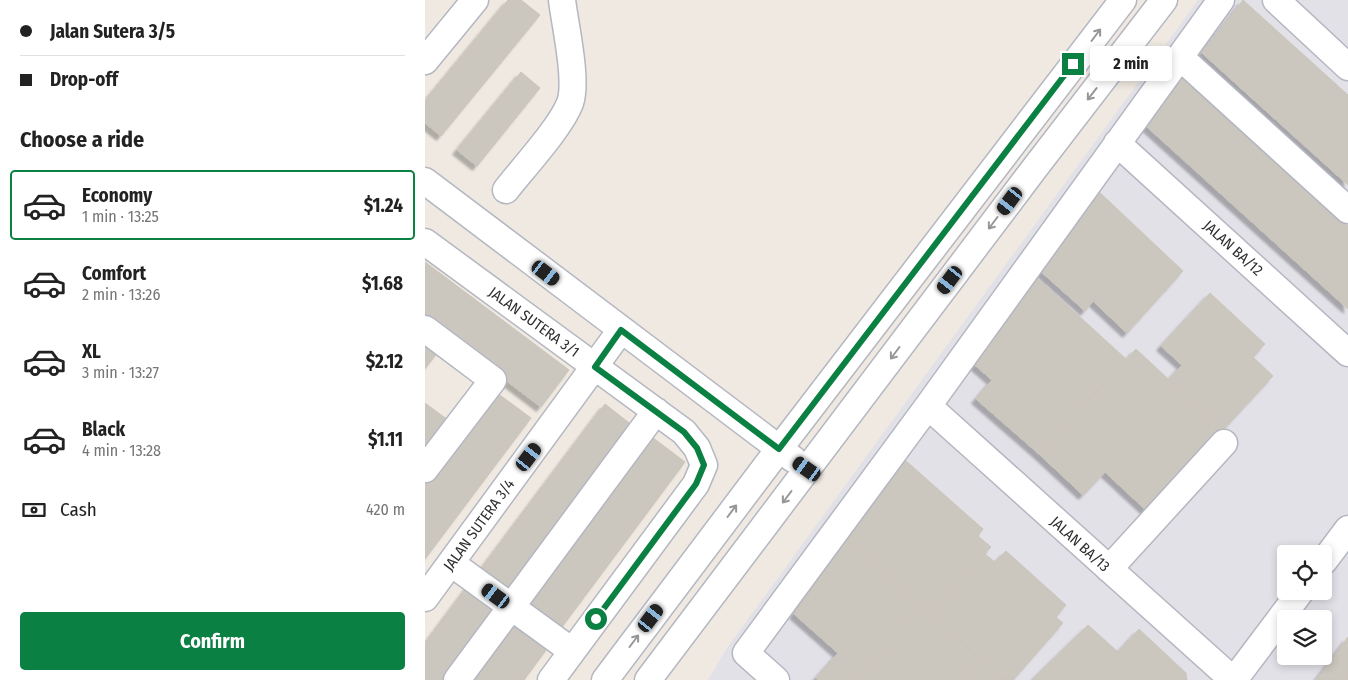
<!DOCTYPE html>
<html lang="en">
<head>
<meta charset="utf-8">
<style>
  body { margin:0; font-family:"Fira Sans Condensed",sans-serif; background:#f6f6f6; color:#222; height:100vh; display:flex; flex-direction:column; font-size:19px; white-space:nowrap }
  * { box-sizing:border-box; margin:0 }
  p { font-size:16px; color:#767676 }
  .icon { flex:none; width:28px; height:28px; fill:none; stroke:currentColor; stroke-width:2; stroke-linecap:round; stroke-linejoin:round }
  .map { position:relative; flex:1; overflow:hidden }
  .sheet { display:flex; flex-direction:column; background:#fff; width:425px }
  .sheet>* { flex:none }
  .hud { display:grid; align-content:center; height:110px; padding:0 20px; background:#fff }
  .fabs { position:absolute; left:852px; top:545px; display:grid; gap:10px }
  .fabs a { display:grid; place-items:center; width:55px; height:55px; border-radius:5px; background:#fff; box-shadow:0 2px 8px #0003; font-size:25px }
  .end { position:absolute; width:22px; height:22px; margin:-11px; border:6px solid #0b8043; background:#fff; box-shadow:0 0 0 2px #fff }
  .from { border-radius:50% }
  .bubble { position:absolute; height:35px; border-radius:5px; background:#fff; box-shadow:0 2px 8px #0003; font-size:16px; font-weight:700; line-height:35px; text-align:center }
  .car { position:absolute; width:15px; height:30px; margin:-15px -8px; border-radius:6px; box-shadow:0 0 4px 1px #0007; background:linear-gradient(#222 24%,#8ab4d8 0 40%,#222 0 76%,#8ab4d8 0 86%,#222 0) }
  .hud b { display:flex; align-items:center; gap:18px; height:48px; font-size:19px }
  .hud b+b { border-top:1px solid #e0e0e0 }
  .hud i { width:12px; height:12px; background:#222 }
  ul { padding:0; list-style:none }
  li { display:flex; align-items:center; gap:15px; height:70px; margin:0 10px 8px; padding:0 10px; border:2px solid transparent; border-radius:5px }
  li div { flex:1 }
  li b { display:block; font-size:19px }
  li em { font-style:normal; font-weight:700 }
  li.current { border-color:#0b8043 }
  li>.icon { width:45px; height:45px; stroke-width:1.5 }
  h2 { padding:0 20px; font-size:22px; line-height:60px }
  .pay { display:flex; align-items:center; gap:12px; height:55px; padding:0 20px; font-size:19px }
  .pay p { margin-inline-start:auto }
  .cta { display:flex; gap:10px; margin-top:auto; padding:10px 20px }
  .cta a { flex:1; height:58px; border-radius:5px; background:#0b8043; color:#fff; font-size:20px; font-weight:700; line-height:58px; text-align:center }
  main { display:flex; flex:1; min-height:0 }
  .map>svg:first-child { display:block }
  .industrial { fill:#e3e1e8; fill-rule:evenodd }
  .building { fill:#cbc7bf; stroke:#cbc5ba; filter:url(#shadow) }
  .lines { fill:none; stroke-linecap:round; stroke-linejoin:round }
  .minor-casing { stroke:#b4b7c1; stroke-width:29 }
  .minor { stroke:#fff; stroke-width:26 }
  .oneway { stroke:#969696 }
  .route { stroke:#0b8043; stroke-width:6 }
  .labels { text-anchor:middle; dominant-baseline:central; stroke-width:4; stroke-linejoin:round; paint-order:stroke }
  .street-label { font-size:15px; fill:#2e2e2e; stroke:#fff }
</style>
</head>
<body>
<main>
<section class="sheet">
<div class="hud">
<b><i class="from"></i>Jalan Sutera 3/5</b>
<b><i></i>Drop-off</b>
</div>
<h2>Choose a ride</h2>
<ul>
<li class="current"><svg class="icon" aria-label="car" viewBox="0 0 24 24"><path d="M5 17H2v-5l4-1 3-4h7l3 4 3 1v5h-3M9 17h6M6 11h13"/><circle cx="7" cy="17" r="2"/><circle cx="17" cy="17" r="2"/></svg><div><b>Economy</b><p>1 min · 13:25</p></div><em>$1.24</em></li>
<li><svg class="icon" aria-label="car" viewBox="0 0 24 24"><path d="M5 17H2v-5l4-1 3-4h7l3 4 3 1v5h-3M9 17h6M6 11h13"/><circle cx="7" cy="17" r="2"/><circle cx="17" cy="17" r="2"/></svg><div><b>Comfort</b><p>2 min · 13:26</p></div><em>$1.68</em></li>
<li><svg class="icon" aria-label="car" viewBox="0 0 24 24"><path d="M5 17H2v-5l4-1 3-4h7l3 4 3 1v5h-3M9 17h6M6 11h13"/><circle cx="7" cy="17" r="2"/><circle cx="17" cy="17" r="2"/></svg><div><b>XL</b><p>3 min · 13:27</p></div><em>$2.12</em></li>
<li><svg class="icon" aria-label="car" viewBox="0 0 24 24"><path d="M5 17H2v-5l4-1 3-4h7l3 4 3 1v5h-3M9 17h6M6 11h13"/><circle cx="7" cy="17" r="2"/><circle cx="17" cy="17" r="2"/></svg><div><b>Black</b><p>4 min · 13:28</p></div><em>$1.11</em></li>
</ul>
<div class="pay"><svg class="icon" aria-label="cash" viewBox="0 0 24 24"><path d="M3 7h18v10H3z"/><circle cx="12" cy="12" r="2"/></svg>Cash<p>420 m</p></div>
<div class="cta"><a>Confirm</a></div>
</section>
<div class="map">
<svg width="923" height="680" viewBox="0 0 923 680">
  <defs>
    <filter id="shadow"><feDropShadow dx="-4.5" dy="4.5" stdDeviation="1" flood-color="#0004"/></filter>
  </defs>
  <rect width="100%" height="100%" fill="#efe9e1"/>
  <path class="industrial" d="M773,0H923V680H283L302,648ZM861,554H899V591H861ZM861,619H899V656H861Z"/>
  <path class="building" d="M83,0H96L115,15L16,136L0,123V101Z
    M818,0L923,95V185L777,53Z
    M96,72L115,88L52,166L32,150Z
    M759,77L923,226V309L721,126Z
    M671,189L758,271L702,333L668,301L660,311L613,269Z
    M0,262L144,370L116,407L0,319Z
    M609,275L701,359L614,454L551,399L567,380L544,360Z
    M785,293L840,344L828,357L848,376L798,430L744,379L757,365L736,346Z
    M0,337L15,349L0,369Z
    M711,349L798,430L723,512L680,472L658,495L614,454Z
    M68,390L106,418L0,559V481Z
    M0,403L27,423L0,458Z
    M180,404L212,429L85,599L52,575Z
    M227,437L260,462L131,635L98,610Z
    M480,460L558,529L553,536L566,547L506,615L422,539Z
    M422,539L497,607L433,680H393L391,678L413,653L369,614Z
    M581,551L641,605L631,617L638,623L588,680H580L506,615L560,554L570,562Z
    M44,585L79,612L28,680H0V644Z
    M497,607L554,658L534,680H433Z
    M91,621L124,646L99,680H47Z
    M663,625L693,652L714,629L761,673L762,680H607Z
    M923,637V680H891Z
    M554,658L580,680H534Z"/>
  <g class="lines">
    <defs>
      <path id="minor" d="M851,0L923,67
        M755,57L923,210
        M0,61L50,0
        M692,143L923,353
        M0,181L368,459
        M81,190C98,168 136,127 145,103C153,81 140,25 137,0
        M0,242L259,432L272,448L279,465L271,484L126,680
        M0,329L68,380L0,469
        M503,406L808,680
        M899,561L923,529
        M26,563L147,651
        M684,569L799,443
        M0,598L196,330
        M32,680L231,411
        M180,680L354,449L698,0
        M223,680L609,169L739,0
        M351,680L321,653L503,406L796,0
        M809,680L876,591"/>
    </defs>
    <use href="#minor" class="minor-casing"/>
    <use href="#minor" class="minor"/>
  </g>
  <defs><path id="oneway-shaft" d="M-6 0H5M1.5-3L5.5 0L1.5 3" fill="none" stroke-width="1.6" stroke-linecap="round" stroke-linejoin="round" transform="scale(1.25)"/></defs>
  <g class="oneway">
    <use href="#oneway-shaft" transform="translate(671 35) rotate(-53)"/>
    <use href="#oneway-shaft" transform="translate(667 94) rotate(128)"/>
    <use href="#oneway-shaft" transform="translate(568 223) rotate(127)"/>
    <use href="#oneway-shaft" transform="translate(470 353) rotate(127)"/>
    <use href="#oneway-shaft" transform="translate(362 497) rotate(127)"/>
    <use href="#oneway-shaft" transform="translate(307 511) rotate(-53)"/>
    <use href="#oneway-shaft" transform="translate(209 641) rotate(-53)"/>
  </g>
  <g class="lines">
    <path class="route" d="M171,619L271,484L279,465L272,448L259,432L170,367L196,330L354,449L648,64"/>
  </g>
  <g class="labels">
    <g class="street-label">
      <text transform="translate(808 248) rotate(42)">JALAN BA/12</text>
      <text transform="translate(109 322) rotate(36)">JALAN SUTERA 3/1</text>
      <text transform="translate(54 525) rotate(-54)">JALAN SUTERA 3/4</text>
      <text transform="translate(655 544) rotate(42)">JALAN BA/13</text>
    </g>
  </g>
</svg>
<div class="fabs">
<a><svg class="icon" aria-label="locate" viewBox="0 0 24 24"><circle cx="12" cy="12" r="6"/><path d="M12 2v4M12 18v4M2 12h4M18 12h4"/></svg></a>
<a><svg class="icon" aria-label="layers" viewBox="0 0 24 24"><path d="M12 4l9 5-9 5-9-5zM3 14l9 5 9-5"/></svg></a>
</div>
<i class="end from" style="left:171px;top:619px"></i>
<i class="end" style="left:648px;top:64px"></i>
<div class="bubble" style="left:665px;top:46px;width:82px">2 min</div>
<i class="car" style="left:585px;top:201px;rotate:217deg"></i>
<i class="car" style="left:121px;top:273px;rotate:127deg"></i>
<i class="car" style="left:525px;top:280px;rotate:217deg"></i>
<i class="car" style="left:104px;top:457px;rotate:37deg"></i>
<i class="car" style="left:382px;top:469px;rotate:305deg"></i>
<i class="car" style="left:71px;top:596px;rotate:306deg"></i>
<i class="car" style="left:226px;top:618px;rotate:37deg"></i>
</div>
</main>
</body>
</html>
